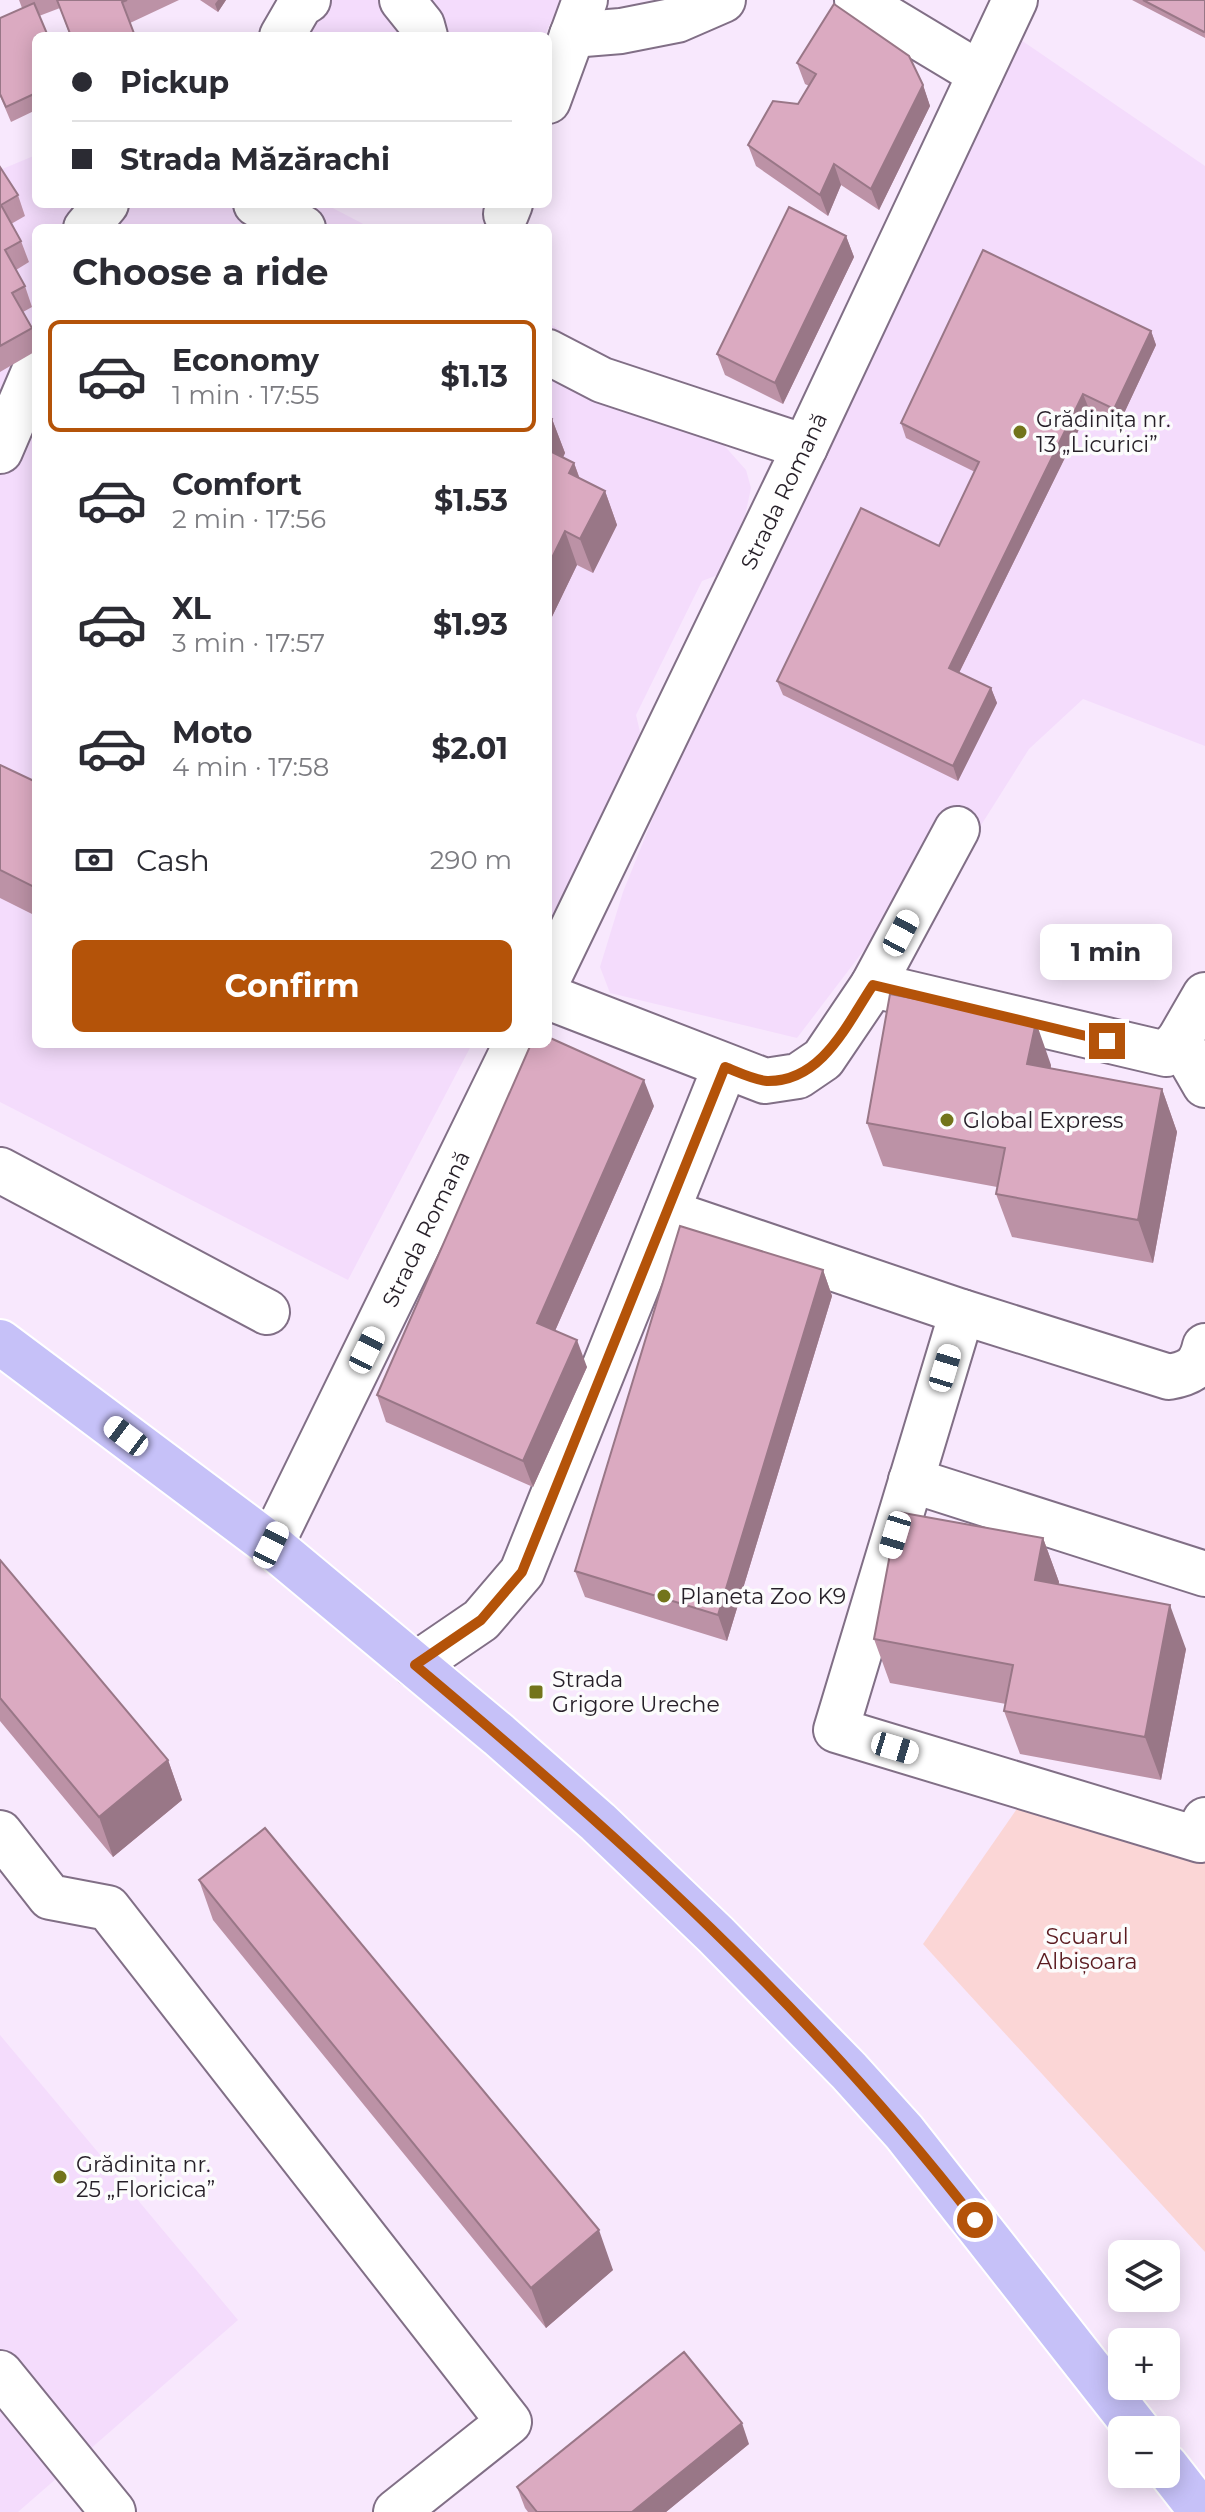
<!DOCTYPE html>
<html lang="en">
<head>
<meta charset="utf-8">
<style>
  body { margin:0; font-family:Montserrat,sans-serif; background:#f7f7f7; color:#2b2b33; height:100vh; display:flex; flex-direction:column; font-size:30px; white-space:nowrap }
  * { box-sizing:border-box; margin:0 }
  p { font-size:26px; color:#7c7c81 }
  .icon { flex:none; width:44px; height:44px; fill:none; stroke:currentColor; stroke-width:2; stroke-linecap:round; stroke-linejoin:round }
  .map { position:relative; flex:1; overflow:hidden }
  .drawer { position:absolute; left:32px; top:224px; width:520px; height:824px; display:flex; flex-direction:column; background:#fff; border-radius:12px; box-shadow:0 4px 20px #0003 }
  .drawer>* { flex:none }
  .hud { position:absolute; left:32px; top:32px; width:520px; height:176px; border-radius:12px; box-shadow:0 4px 20px #0003; display:grid; align-content:center; height:176px; padding:0 40px; background:#fff }
  .buttons { position:absolute; left:1108px; top:2240px; display:grid; gap:16px }
  .buttons a { display:grid; place-items:center; width:72px; height:72px; border-radius:12px; background:#fff; box-shadow:0 4px 20px #0003; font-size:40px }
  .end { position:absolute; width:36px; height:36px; margin:-18px; border:10px solid #b45309; background:#fff; box-shadow:0 0 0 4px #fff }
  .from { border-radius:50% }
  .bubble { position:absolute; height:56px; border-radius:12px; background:#fff; box-shadow:0 4px 20px #0003; font-size:26px; font-weight:700; line-height:56px; text-align:center }
  .car { position:absolute; width:24px; height:48px; margin:-24px -12px; border-radius:10px; box-shadow:0 0 6px 2px #0007; background:linear-gradient(#fff 24%,#345 0 40%,#fff 0 76%,#345 0 86%,#fff 0) }
  .hud b { display:flex; align-items:center; gap:28px; height:76px; font-size:30px }
  .hud b+b { border-top:2px solid #e1e1e2 }
  .hud i { width:20px; height:20px; background:#2b2b33 }
  ul { padding:0; list-style:none }
  li { display:flex; align-items:center; gap:24px; height:112px; margin:0 16px 12px; padding:0 24px; border:4px solid transparent; border-radius:12px }
  li div { flex:1 }
  li b { display:block; font-size:30px }
  li em { font-style:normal; font-weight:700 }
  li.active { border-color:#b45309 }
  li>.icon { width:72px; height:72px; stroke-width:1.5 }
  h2 { padding:0 40px; font-size:36px; line-height:96px }
  .pay { display:flex; align-items:center; gap:20px; height:88px; padding:0 40px; font-size:30px }
  .pay p { margin-inline-start:auto }
  .cta { display:flex; gap:16px; margin-top:auto; padding:16px 40px }
  .cta a { flex:1; height:92px; border-radius:12px; background:#b45309; color:#fff; font-size:32px; font-weight:700; line-height:92px; text-align:center }
  .map>svg:first-child { display:block }
  .built { fill:#f4dcfc }
  .green { fill:#fbd6d6 }
  .lines { fill:none; stroke-linecap:round; stroke-linejoin:round }
  .minor-casing { stroke:#816f86; stroke-width:48 }
  .major-casing { stroke:#fff; stroke-width:48 }
  .minor { stroke:#fff; stroke-width:44 }
  .major { stroke:#c6c1f8; stroke-width:44 }
  .wall { fill:#bc92a6 }
  .shaded-wall { fill:#997787 }
  .building { fill:#dbaac1; stroke:#997787; stroke-width:2 }
  .route { stroke:#b45309; stroke-width:10 }
  .poi-dot { fill:#73741b; stroke:#fcfcfc; stroke-width:3 }
  .labels { text-anchor:middle; dominant-baseline:central; stroke-width:7; stroke-linejoin:round; paint-order:stroke }
  .poi-label { font-size:22px; fill:#261f28; stroke:#fcfcfc; text-anchor:start }
  .street-label { font-size:22px; fill:#261f28; stroke:#fcfcfc }
  .park-label { font-size:22px; fill:#5b1b20; stroke:#fcfcfc }
</style>
</head>
<body>
<div class="map">
<svg width="1205" height="2512" viewBox="0 0 1205 2512">
  <rect width="100%" height="100%" fill="#f8e8fd"/>
  <path class="built" d="M288,0H562L544,36H270Z
    M1021,40L1205,166V746L1083,699L1029,749L922,919L896,908L797,1038L610,993L600,967L623,892L665,788Z
    M36,155V204H325L371,228H36V1044H472L348,1280L0,1102V170Z
    M548,322L721,442L746,470L751,488L745,516L718,575L702,581L636,715L641,736L548,933Z
    M0,2035L238,2320L18,2512H0Z"/>
  <path class="green" d="M1021,1803L1205,1859V2252L923,1944Z"/>
  <g class="lines">
    <defs>
      <g id="minor">
        <path d="M402,0L422,25L425,36"/>
        <path d="M857,0L980,74"/>
        <path d="M572,35L621,31L677,20L723,0"/>
        <path d="M282,36L300,5L308,0"/>
        <path d="M548,101L585,0"/>
        <path d="M256,204L303,228"/>
        <path d="M506,214L510,204"/>
        <path d="M86,228L106,204"/>
        <path d="M548,352L602,380L805,447"/>
        <path d="M0,451L36,367"/>
        <path id="s1" d="M548,979L805,447L1015,0"/>
        <path d="M873,985L957,829"/>
        <path d="M548,997L765,1081L798,1076L823,1059L873,985L1166,1054L1179,1040L1205,995"/>
        <path d="M1179,1040L1205,1085"/>
        <path d="M0,1170L267,1312"/>
        <path d="M667,1212L962,1312L1169,1377C1190,1373 1200,1368 1205,1346"/>
        <path d="M962,1312L836,1730L1200,1840L1205,1820"/>
        <path d="M911,1480L1205,1574"/>
        <path id="s2" d="M271,1545L516,1044"/>
        <path d="M415,1665L481,1620L522,1572L725,1067"/>
        <path d="M0,1833L50,1897L108,1908L509,2422L396,2512"/>
        <path d="M0,2373L113,2512"/>
      </g>
      <path id="major" d="M0,1342L271,1545L499,1735L598,1822L716,1935L849,2071L904,2132L1138,2430
        M1166,2466L1202,2512"/>
    </defs>
    <use href="#minor" class="minor-casing"/>
    <use href="#major" class="major-casing"/>
    <use href="#minor" class="minor"/>
    <use href="#major" class="major"/>
  </g>
  <path class="wall" d="M19,0H179L130,23L135,36H70L60,8L39,16L36,36V110L11,122L0,96V18L22,8Z
    M200,0H226L218,12Z
    M1132,0H1205V38Z
    M797,63L923,85L930,106L879,210L841,185L828,216L756,166L748,145L798,104L809,86L805,84Z
    M0,167L18,195L25,216L11,224L21,241L29,262L16,270L25,286L32,307L23,312L32,328L36,339V351L0,372Z
    M846,236L854,257L783,404L725,375L717,354Z
    M1151,331L1156,345L1119,424L1089,409L959,673L991,688L997,703L958,781L783,695L777,681L939,546L975,472L906,438L901,423Z
    M552,419L565,453L563,458L574,463L580,479L605,491L617,525L593,573L577,565L548,625Z
    M0,765L36,782V916L0,898Z
    M1051,1065V1068L1162,1089L1177,1132L1153,1263L1012,1237L996,1194L997,1187L883,1166L867,1123Z
    M654,1106L555,1331L587,1367L533,1487L386,1422L377,1395Z
    M823,1270L832,1296L727,1641L585,1597L575,1571Z
    M1043,1538L1059,1582L1058,1584L1186,1649L1161,1780L1020,1754L1004,1711L1006,1704L890,1683L874,1639Z
    M0,1560L168,1760L182,1800L113,1857L0,1721Z
    M199,1880L613,2270L546,2328L213,1920Z
    M749,2444L666,2512H528L525,2508L517,2487Z"/>
  <path class="shaded-wall" d="M218,0H226L218,12L215,4Z
    M923,85L930,106L879,210L871,189Z
    M834,164L841,185L828,216L820,195Z
    M846,236L854,257L783,404L775,383Z
    M1151,331L1156,345L1119,424L1114,409Z
    M1083,394L1089,409L954,683L949,668Z
    M552,419L565,453L551,480L548,471V428Z
    M574,463L586,497L569,473Z
    M605,491L617,525L593,573L580,539Z
    M565,531L577,565L548,625V566Z
    M991,688L997,703L958,781L953,766Z
    M1036,1022L1051,1065L1043,1107L1027,1064Z
    M644,1080L654,1106L547,1349L537,1323Z
    M1162,1089L1177,1132L1153,1263L1138,1220Z
    M823,1270L832,1296L727,1641L718,1615Z
    M577,1340L587,1367L533,1487L523,1461Z
    M1043,1538L1059,1582L1051,1623L1035,1580Z
    M1170,1605L1186,1649L1161,1780L1145,1737Z
    M168,1760L182,1800L113,1857L99,1817Z
    M599,2230L613,2270L546,2328L531,2288Z
    M742,2423L749,2444L666,2512H632Z"/>
  <path class="building" d="M57,0H127L122,2L135,36H71Z
    M1143,0H1205V31L1204,32Z
    M34,3L48,36H36V93L6,107L0,94V18Z
    M834,4L909,56L923,85L871,189L834,164L820,195L748,145L773,101L798,104L816,74L797,63Z
    M0,167L18,195L1,205L21,241L5,250L25,286L12,293L32,328L0,346Z
    M789,207L846,236L775,383L717,354Z
    M983,250L1151,331L1114,409L1083,394L949,668L991,688L953,766L777,681L861,508L939,546L979,462L901,423Z
    M548,417L552,419L548,428Z
    M548,450L574,463L569,473L605,491L580,539L565,531L548,566Z
    M0,765L36,782V888L0,870Z
    M890,994L1036,1022L1027,1064L1162,1089L1138,1220L996,1194L1005,1148L867,1123Z
    M548,1037L644,1080L537,1323L577,1340L523,1461L377,1395L531,1044H548Z
    M680,1226L823,1270L718,1615L575,1571Z
    M898,1512L1043,1538L1035,1580L1170,1605L1145,1737L1004,1711L1013,1665L874,1639Z
    M0,1560L168,1760L99,1817L0,1698Z
    M265,1828L599,2230L531,2288L199,1880Z
    M684,2352L742,2423L632,2512H537L517,2487Z"/>
  <g class="lines">
    <path class="route" d="M975,2220C814,2012 617,1834 415,1665L481,1620L522,1572L725,1067C738,1072 754,1080 767,1081C822,1082 847,1024 873,985L1107,1041"/>
  </g>
  <g class="poi-dot">
    <circle cx="1020" cy="432" r="8"/>
    <circle cx="947" cy="1120" r="8"/>
    <circle cx="664" cy="1596" r="8"/>
    <rect x="528" y="1684" width="16" height="16" rx="4"/>
    <circle cx="60" cy="2177" r="8"/>
  </g>
  <g class="labels">
    <g class="poi-label">
      <text x="1036" y="419">Grădinița nr.<tspan x="1036" dy="25">13 „Licurici”</tspan></text>
      <text x="963" y="1120">Global Express</text>
      <text x="680" y="1596">Planeta Zoo K9</text>
      <text x="552" y="1679">Strada<tspan x="552" dy="25">Grigore Ureche</tspan></text>
      <text x="76" y="2164">Grădinița nr.<tspan x="76" dy="25">25 „Floricica”</tspan></text>
    </g>
    <g class="street-label">
      <text stroke="none"><textPath href="#s1" startOffset="542">Strada Romană</textPath></text>
      <text stroke="none"><textPath href="#s2" startOffset="352">Strada Romană</textPath></text>
    </g>
    <g class="park-label">
      <text x="1087" y="1936">Scuarul<tspan x="1087" dy="25">Albișoara</tspan></text>
    </g>
  </g>
</svg>
<div class="buttons">
<a><svg class="icon" aria-label="layers" viewBox="0 0 24 24"><path d="M12 4l9 5-9 5-9-5zM3 14l9 5 9-5"/></svg></a>
<a>+</a>
<a>−</a>
</div>
<i class="end from" style="left:975px;top:2220px"></i>
<i class="end" style="left:1107px;top:1041px"></i>
<div class="bubble" style="left:1040px;top:924px;width:132px">1 min</div>
<i class="car" style="left:901px;top:933px;rotate:28deg"></i>
<i class="car" style="left:367px;top:1350px;rotate:26deg"></i>
<i class="car" style="left:945px;top:1368px;rotate:17deg"></i>
<i class="car" style="left:126px;top:1436px;rotate:307deg"></i>
<i class="car" style="left:895px;top:1535px;rotate:197deg"></i>
<i class="car" style="left:271px;top:1545px;rotate:26deg"></i>
<i class="car" style="left:895px;top:1748px;rotate:107deg"></i>
<div class="hud">
<b><i class="from"></i>Pickup</b>
<b><i></i>Strada Măzărachi</b>
</div>
<section class="drawer">
<h2>Choose a ride</h2>
<ul>
<li class="active"><svg class="icon" aria-label="car" viewBox="0 0 24 24"><path d="M5 17H2v-5l4-1 3-4h7l3 4 3 1v5h-3M9 17h6M6 11h13"/><circle cx="7" cy="17" r="2"/><circle cx="17" cy="17" r="2"/></svg><div><b>Economy</b><p>1 min · 17:55</p></div><em>$1.13</em></li>
<li><svg class="icon" aria-label="car" viewBox="0 0 24 24"><path d="M5 17H2v-5l4-1 3-4h7l3 4 3 1v5h-3M9 17h6M6 11h13"/><circle cx="7" cy="17" r="2"/><circle cx="17" cy="17" r="2"/></svg><div><b>Comfort</b><p>2 min · 17:56</p></div><em>$1.53</em></li>
<li><svg class="icon" aria-label="car" viewBox="0 0 24 24"><path d="M5 17H2v-5l4-1 3-4h7l3 4 3 1v5h-3M9 17h6M6 11h13"/><circle cx="7" cy="17" r="2"/><circle cx="17" cy="17" r="2"/></svg><div><b>XL</b><p>3 min · 17:57</p></div><em>$1.93</em></li>
<li><svg class="icon" aria-label="car" viewBox="0 0 24 24"><path d="M5 17H2v-5l4-1 3-4h7l3 4 3 1v5h-3M9 17h6M6 11h13"/><circle cx="7" cy="17" r="2"/><circle cx="17" cy="17" r="2"/></svg><div><b>Moto</b><p>4 min · 17:58</p></div><em>$2.01</em></li>
</ul>
<div class="pay"><svg class="icon" aria-label="cash" viewBox="0 0 24 24"><path d="M3 7h18v10H3z"/><circle cx="12" cy="12" r="2"/></svg>Cash<p>290 m</p></div>
<div class="cta"><a>Confirm</a></div>
</section>
</div>
</body>
</html>
